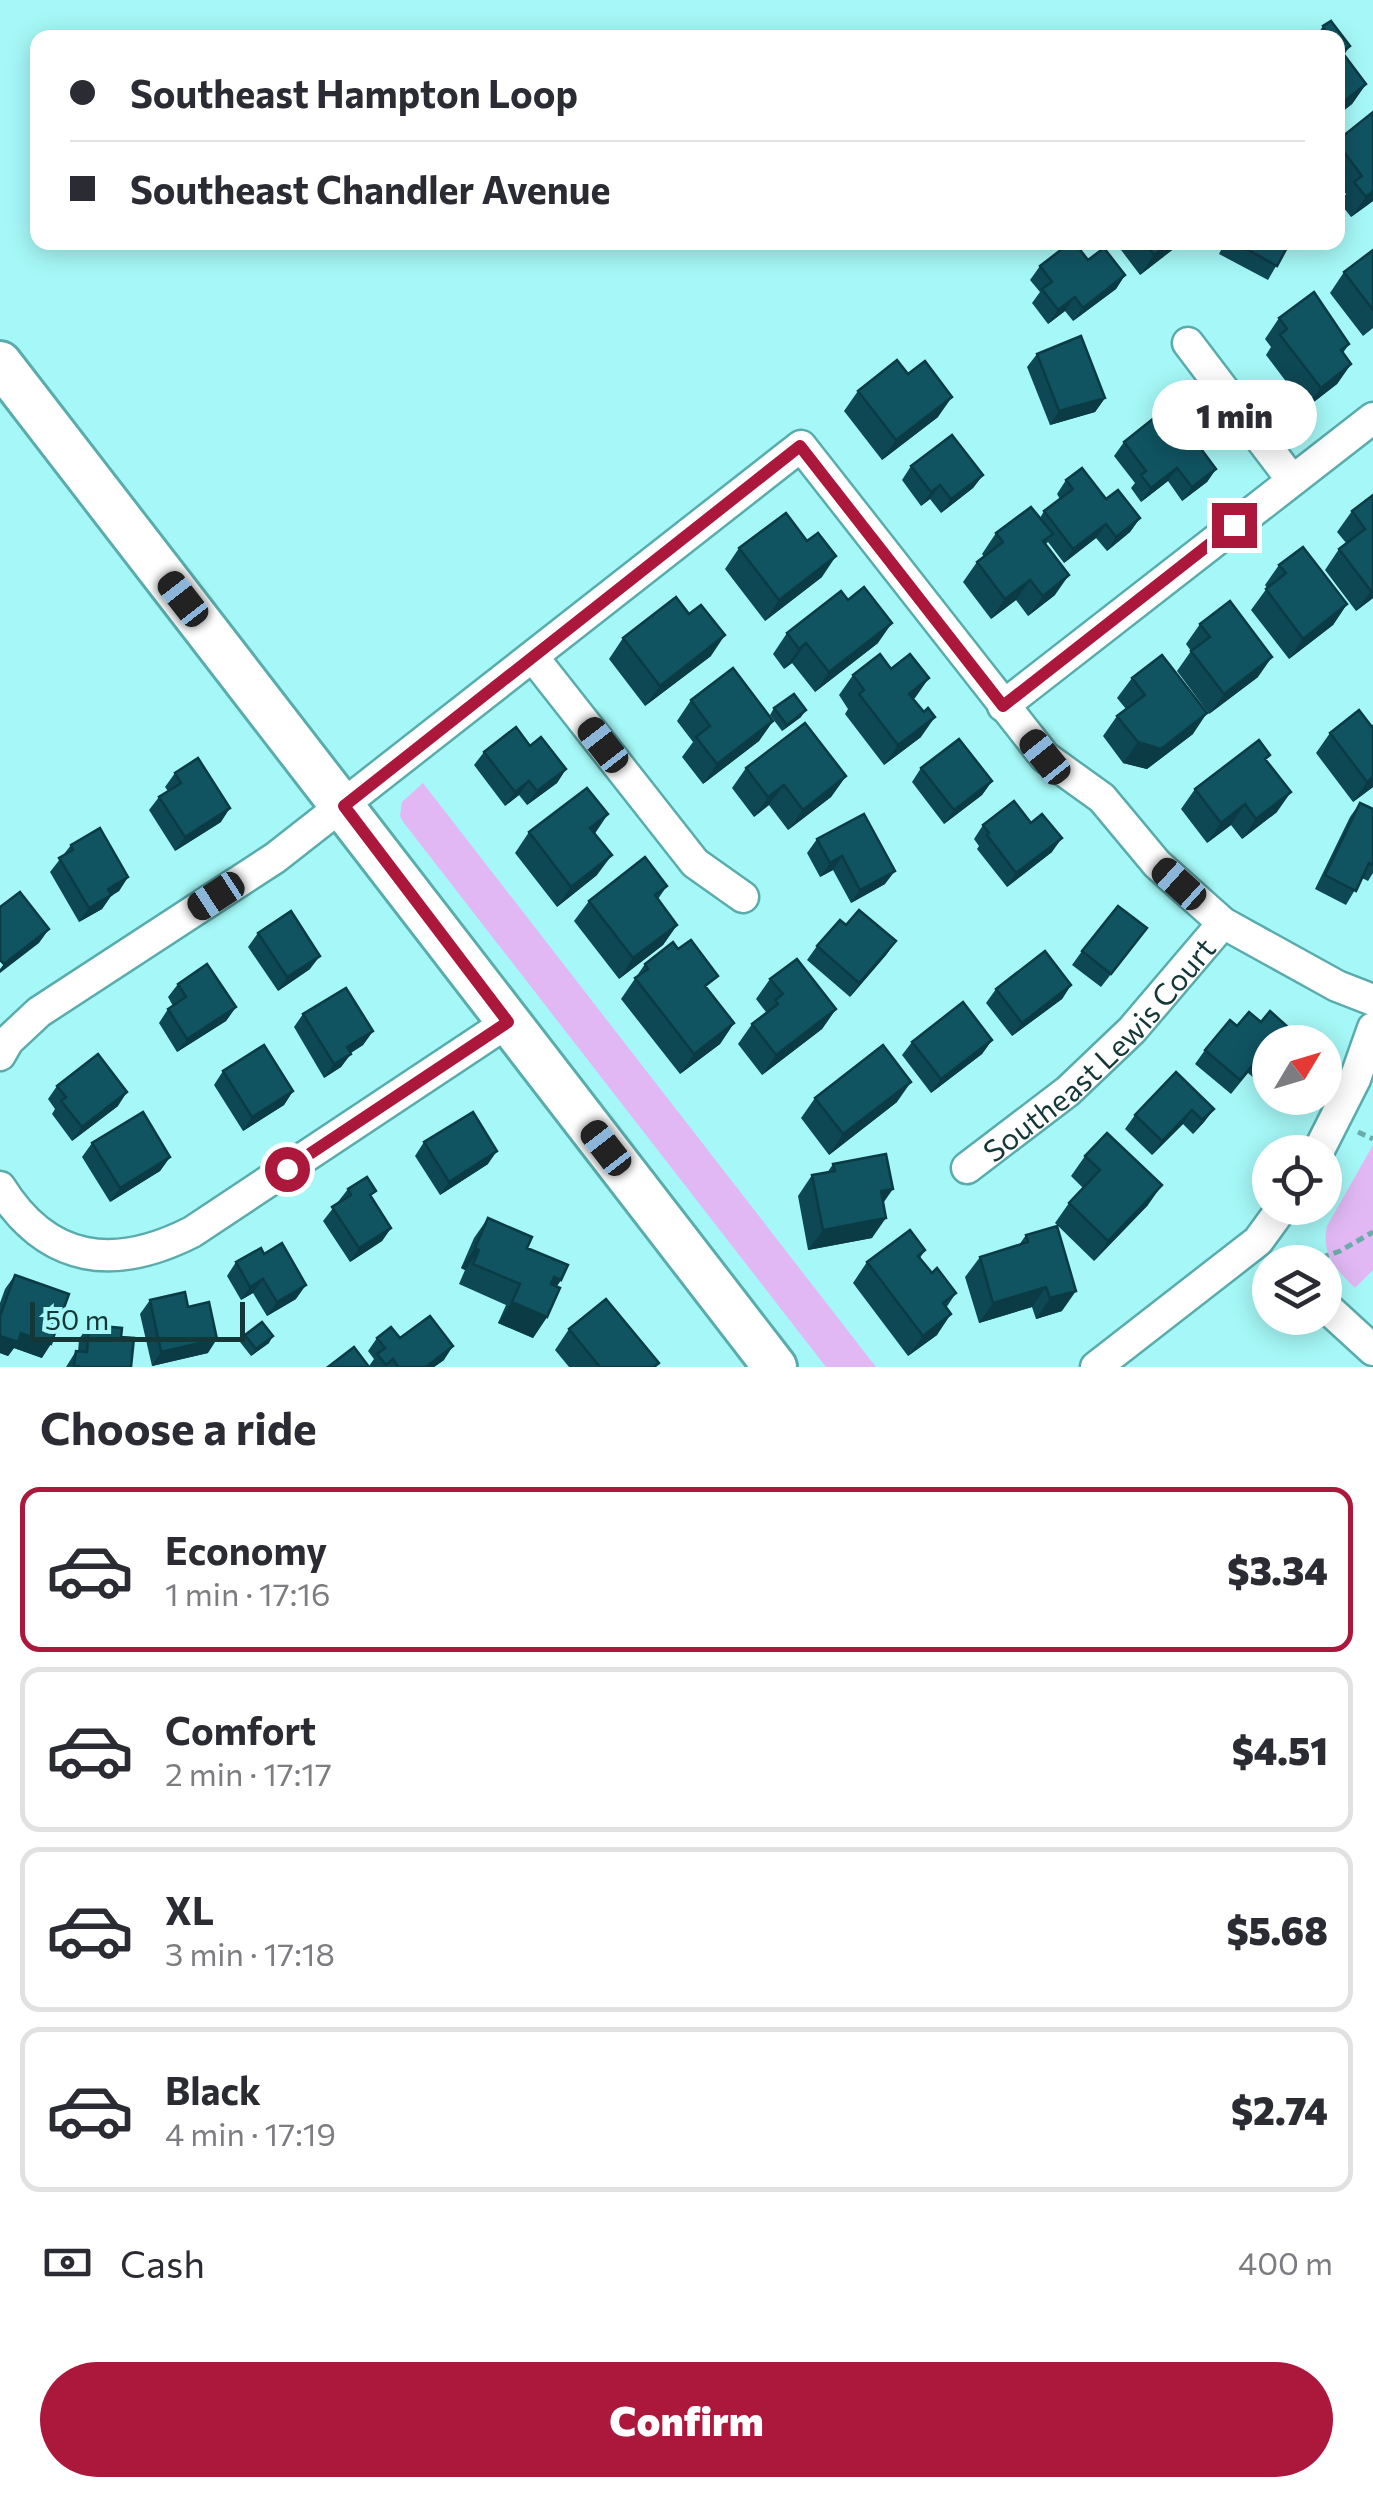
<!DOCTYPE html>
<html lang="en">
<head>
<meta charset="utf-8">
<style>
  body { margin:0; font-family:Commissioner,sans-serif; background:#f7f7f7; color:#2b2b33; height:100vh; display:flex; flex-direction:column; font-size:38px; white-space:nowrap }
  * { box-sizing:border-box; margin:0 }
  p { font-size:32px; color:#7c7c81 }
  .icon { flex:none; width:55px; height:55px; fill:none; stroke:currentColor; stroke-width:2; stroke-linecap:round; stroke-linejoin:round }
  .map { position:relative; height:1367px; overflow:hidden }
  .sheet { display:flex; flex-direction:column; background:#fff; flex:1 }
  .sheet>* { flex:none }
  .banner { position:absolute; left:30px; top:30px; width:1315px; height:220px; border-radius:20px; box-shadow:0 5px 25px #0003; display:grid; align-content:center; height:220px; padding:0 40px; background:#fff }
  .needle { width:65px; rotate:52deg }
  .controls { position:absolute; left:1252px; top:1025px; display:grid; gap:20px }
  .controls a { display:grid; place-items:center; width:90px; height:90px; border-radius:50%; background:#fff; box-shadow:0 5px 25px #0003; font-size:50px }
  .scale { position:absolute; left:30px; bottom:25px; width:215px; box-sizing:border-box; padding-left:10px; border:5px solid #143737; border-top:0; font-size:28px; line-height:35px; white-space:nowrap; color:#143737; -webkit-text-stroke:8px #a5f8f7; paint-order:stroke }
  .end { position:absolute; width:45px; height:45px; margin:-22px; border:12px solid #ac173c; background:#fff; box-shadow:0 0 0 5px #fff }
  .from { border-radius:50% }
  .bubble { position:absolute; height:70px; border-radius:35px; background:#fff; box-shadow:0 5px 25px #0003; font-size:32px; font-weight:800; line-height:70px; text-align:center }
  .car { position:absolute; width:30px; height:60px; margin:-30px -15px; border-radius:12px; box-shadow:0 0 8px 2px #0007; background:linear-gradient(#222 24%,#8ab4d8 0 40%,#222 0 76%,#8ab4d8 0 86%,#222 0) }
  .banner b { display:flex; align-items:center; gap:35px; height:95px; font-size:38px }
  .banner b+b { border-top:2px solid #e1e1e2 }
  .banner i { width:25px; height:25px; background:#2b2b33 }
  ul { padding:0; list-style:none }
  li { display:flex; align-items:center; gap:30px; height:165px; margin:0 20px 15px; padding:0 20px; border:5px solid #e1e1e2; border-radius:20px }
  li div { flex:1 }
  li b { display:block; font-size:38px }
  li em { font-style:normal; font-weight:800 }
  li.current { border-color:#ac173c }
  li>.icon { width:90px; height:90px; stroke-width:1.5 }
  h2 { padding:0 40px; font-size:45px; line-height:120px }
  .pay { display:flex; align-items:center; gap:25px; height:110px; padding:0 40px; font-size:38px }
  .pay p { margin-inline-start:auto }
  .primary-button { display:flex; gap:20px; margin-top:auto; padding:20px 40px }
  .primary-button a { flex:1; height:115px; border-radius:60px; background:#ac173c; color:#fff; font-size:40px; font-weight:800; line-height:115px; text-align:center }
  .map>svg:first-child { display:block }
  .green { fill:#e1b8f4 }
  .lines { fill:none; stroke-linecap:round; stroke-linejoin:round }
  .minor-casing { stroke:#5aacac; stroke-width:35 }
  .secondary-casing { stroke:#5aacac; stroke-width:48 }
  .path { stroke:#6babab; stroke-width:5; stroke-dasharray:8 5; stroke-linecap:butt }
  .minor { stroke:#fff; stroke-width:30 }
  .secondary { stroke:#fff; stroke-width:42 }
  .wall { fill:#0e4854 }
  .shaded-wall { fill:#0b3b45 }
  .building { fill:#105462; stroke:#0b3b45; stroke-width:2.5 }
  .route { stroke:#ac173c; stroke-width:12 }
  .labels { text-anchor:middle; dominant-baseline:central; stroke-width:10; stroke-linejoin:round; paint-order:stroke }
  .street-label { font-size:30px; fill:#143737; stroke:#a5f8f7 }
</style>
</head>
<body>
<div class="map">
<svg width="1373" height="1367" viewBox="0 0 1373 1367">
  <rect width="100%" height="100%" fill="#a5f8f7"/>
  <path class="green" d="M423,783L876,1367H826L404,823L400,816L402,802Z
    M1373,1145V1270L1355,1288C1336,1269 1321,1255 1327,1226Z"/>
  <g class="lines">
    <defs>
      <g id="minor">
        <path d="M1188,343L1292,480"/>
        <path d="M533,657L695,863L743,897"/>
        <path d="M1003,706L1373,418"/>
        <path d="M0,1055L8,1041L39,1012L275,858L801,446L1045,757L1102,798L1157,864L1223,923L1337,986L1373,1000"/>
        <path d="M1318,1152L1355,1079L1373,1028"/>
        <path id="s1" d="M967,1168L1068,1091L1132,1030L1223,923"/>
        <path d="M0,1187C48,1264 115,1271 192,1232L508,1022"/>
        <path d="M1325,1306L1373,1350"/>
        <path d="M1096,1367L1258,1241L1282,1208"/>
      </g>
      <path id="secondary" d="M0,363L775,1367"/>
    </defs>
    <use href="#minor" class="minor-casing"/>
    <use href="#secondary" class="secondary-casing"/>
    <path class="path" d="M1358,1132L1373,1139
      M1309,1262L1340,1251L1373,1232"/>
    <use href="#minor" class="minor"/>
    <use href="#secondary" class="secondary"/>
  </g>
  <path class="wall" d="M1331,21L1350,46L1344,55L1366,84L1352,104L1338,115V38H1315L1323,26Z
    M1373,112V201L1351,217L1340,203L1346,194L1338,183V140Z
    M1115,242H1179L1176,247L1140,275Z
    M1225,242H1290L1268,280L1219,254Z
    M1373,250V328L1363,336L1330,293L1344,272Z
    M1088,260L1125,275L1116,289L1073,321L1065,311L1048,324L1032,303L1040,292L1030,280L1040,266Z
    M1279,318L1349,344L1343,353L1351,364L1337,384L1306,408L1266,355L1271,347L1265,339Z
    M1037,354L1105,398L1095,412L1050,425L1027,367Z
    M858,391L938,417L882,460L844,411Z
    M1171,430L1216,469L1207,482L1182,501L1168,481L1141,502L1131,488L1135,483L1114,456L1124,442Z
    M911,466L983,475L973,488L941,513L930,499L921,506L902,480Z
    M1066,480L1106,499L1140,518L1130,532L1107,551L1096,538L1064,563L1048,542L1046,544L1055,595L1028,616L1016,600L991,619L963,582L977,562L984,557L982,554L996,533L1040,518L1044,511L1060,499L1057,494Z
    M1373,495V598L1356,611L1325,570L1339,549L1347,544L1337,532L1352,511Z
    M739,548L822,577L765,621L725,569Z
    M1279,565L1347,604L1333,625L1289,659L1251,610L1267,588L1265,585Z
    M1200,624L1258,677L1209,714L1177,671L1191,651L1186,644Z
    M787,633L878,643L815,692L792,663L784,669L773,654Z
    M623,638L711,656L645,706L609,659Z
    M853,675L914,699L921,737L884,765L845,714L848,709L839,695Z
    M1132,678L1193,734L1147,769L1123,763L1103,736L1117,716L1126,709L1117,698Z
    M691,700L773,721L759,741L703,784L682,757L693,742L677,721Z
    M774,708L801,717L782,731L770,715Z
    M1373,726V787L1353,802L1316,753L1330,733Z
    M530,746L566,769L557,783L527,805L519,795L505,806L474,765L484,752Z
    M1266,760L1277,812L1242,839L1231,825L1207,843L1181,809L1195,789Z
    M746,768L846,776L831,797L788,830L769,805L754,817L732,788Z
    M921,768L992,781L982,795L944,824L912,782Z
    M175,773L221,822L175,851L149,810L159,797L168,791L165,787Z
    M1360,803L1373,809V873L1368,881L1362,878L1346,905L1315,889L1350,817Z
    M983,825L1052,852L1007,887L977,849L979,846L974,839Z
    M529,832L595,833L597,875L557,907L515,853Z
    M817,839L885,884L851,903L833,870L820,877L807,853Z
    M71,845L128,877L119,891L111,896L102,909L79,922L50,872Z
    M667,886L658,899L677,925L663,945L619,979L574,921L589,901Z
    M846,925L896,941L886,955L850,997L807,960L817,946Z
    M1147,928L1101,987L1072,965L1082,951Z
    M258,933L310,969L278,991L248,947Z
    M678,949L734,1023L720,1044L680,1074L621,999L645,964Z
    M770,979L836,1009L822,1029L762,1075L738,1044L752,1024L766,1012L756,999Z
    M178,984L236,1007L226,1021L177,1052L159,1023L168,1009L173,1006L168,997Z
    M1071,985L1062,999L1012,1036L986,1003L996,989Z
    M303,1014L373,1031L363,1045L351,1053L341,1067L324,1078L294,1027Z
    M1237,1026L1270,1042V1073L1261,1084L1248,1073L1231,1094L1195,1064L1205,1050Z
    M992,1040L982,1054L931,1093L902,1055L912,1042Z
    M223,1071L293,1091L284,1105L243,1131L214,1085Z
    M57,1086L118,1106L72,1141L52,1114L55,1109L48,1099Z
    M815,1098L897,1102L829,1155L801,1118Z
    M1214,1109L1204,1122L1193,1134L1183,1124L1152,1155L1125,1129L1135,1115Z
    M424,1142L488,1164L440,1195L415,1156Z
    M92,1143L170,1157L160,1171L110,1202L82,1157Z
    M1085,1156L1148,1205L1094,1261L1055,1223L1069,1203L1083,1188L1071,1176Z
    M833,1164L883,1203L872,1238L808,1250L798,1196L812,1175L827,1173Z
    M348,1189L372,1197L391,1228L382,1241L350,1262L323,1221Z
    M488,1218L527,1248L561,1280L556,1287L547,1317L533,1338L498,1323L506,1305L459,1284L465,1270L461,1268L474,1238Z
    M1026,1235L1062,1311L1036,1319L1032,1307L979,1323L965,1277L980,1257L1019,1245Z
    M925,1250L920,1258L932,1273L956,1293L946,1308L937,1335L908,1356L853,1283L867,1262Z
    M236,1262L296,1299L267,1316L253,1293L241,1300L227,1276Z
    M15,1275L42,1358L14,1348L8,1356L0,1353V1303L5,1289Z
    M150,1300L188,1307L208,1353L152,1366L140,1314Z
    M89,1325L121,1337L131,1367H66L76,1351L78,1352L79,1339Z
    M569,1329L656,1367H569L555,1350Z
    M245,1335L269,1343L251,1356L240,1342Z
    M377,1338H400L444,1360L434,1367H328L369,1366L374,1359L368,1351Z"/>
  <path class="shaded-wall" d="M1366,84L1352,104L1338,115V106Z
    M1373,191V201L1351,217L1366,197Z
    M1170,242H1179L1176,247L1140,275L1154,255Z
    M1125,275L1116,289L1073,321L1083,308Z
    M1075,297L1065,311L1048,324L1058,310Z
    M1351,364L1337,384L1306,408L1321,388Z
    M952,397L938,417L882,460L896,440Z
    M1105,398L1095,412L1050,425L1059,411Z
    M1177,468L1168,481L1141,502L1151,488Z
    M1216,469L1207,482L1182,501L1192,487Z
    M983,475L973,488L941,513L951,499Z
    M940,485L930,499L921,506L931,492Z
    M1140,518L1130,532L1107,551L1116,537Z
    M1106,524L1096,538L1064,563L1073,549Z
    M836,556L822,577L765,621L779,600Z
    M1069,575L1055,595L1028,616L1043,596Z
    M1030,580L1016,600L991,619L1005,599Z
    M1373,589V598L1356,611L1371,591Z
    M1347,604L1333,625L1289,659L1303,639Z
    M892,623L878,643L815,692L829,672Z
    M725,635L711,656L645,706L660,686Z
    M806,643L792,663L784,669L799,649Z
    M1272,657L1258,677L1209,714L1224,694Z
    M929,678L915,698L895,714L909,694Z
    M806,710L801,717L782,731L787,725Z
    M1207,713L1193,734L1147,769L1123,763L1138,742Z
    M935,717L921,737L884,765L898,745Z
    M773,721L759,741L703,784L717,764Z
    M566,769L557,783L527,805L537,791Z
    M846,776L831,797L788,830L803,810Z
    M1373,777V787L1353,802L1367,782Z
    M529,781L519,795L505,806L515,792Z
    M992,781L982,795L944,824L954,810Z
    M784,785L769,805L754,817L768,797Z
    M1291,792L1277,812L1242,839L1256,819Z
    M1245,804L1231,825L1207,843L1221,823Z
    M230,808L221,822L175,851L185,837Z
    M608,814L594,835L590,828Z
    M1062,838L1052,852L1007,887L1016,873Z
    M612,855L597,875L557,907L571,887Z
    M842,856L833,870L820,877L830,863Z
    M895,871L885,884L851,903L860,890Z
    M128,877L119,891L111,896L102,909L79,922L89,908L108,889Z
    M677,925L663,945L619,979L633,958Z
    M49,929L39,943L0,973V969L4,964Z
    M896,941L886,955L850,997L859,983Z
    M320,956L310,969L278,991L287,977Z
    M1071,985L1062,999L1012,1036L1022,1023Z
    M236,1007L226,1021L177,1052L187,1039Z
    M836,1009L822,1029L762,1075L776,1055Z
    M734,1023L720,1044L680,1074L694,1054Z
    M373,1031L363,1045L337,1061L347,1047Z
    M992,1040L982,1054L931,1093L941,1079Z
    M351,1054L341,1067L324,1078L334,1064Z
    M911,1082L897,1102L829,1155L843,1134Z
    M293,1091L284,1105L243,1131L252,1117Z
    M127,1092L118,1106L72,1141L82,1127Z
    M1214,1109L1204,1122L1193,1134L1202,1120Z
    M1192,1110L1183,1124L1152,1155L1162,1141Z
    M497,1151L488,1164L440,1195L449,1182Z
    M170,1157L160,1171L110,1202L120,1188Z
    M1162,1185L1148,1205L1094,1261L1108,1241Z
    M893,1189L879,1209L881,1191Z
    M886,1218L872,1238L808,1250L823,1230Z
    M391,1228L382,1241L350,1262L359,1248Z
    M475,1248L479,1250L465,1270L461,1268Z
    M554,1277L561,1280L547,1301Z
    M263,1279L253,1293L241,1300L250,1287Z
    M306,1285L296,1299L267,1316L277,1302Z
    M1046,1287L1032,1307L979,1323L993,1303Z
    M1076,1291L1062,1311L1036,1319L1050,1298Z
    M512,1302L547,1317L533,1338L498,1323Z
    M951,1314L937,1335L908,1356L923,1336Z
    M21,1333L51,1344L42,1358L14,1348L8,1356L0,1353V1336Z
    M273,1336L269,1343L251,1356L256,1349Z
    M217,1339L208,1353L152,1366L161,1352Z
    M453,1346L444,1360L434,1367H426Z"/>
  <path class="building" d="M1331,21L1350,46L1342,52L1366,84L1338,106V38H1318L1326,31L1323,26Z
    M1373,112V191L1366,197L1354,182L1362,176L1338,144V140Z
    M1071,242H1074L1088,260L1104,248L1125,275L1083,308L1075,297L1058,310L1042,289L1052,282L1040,266Z
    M1145,242H1170L1154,255Z
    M1234,242H1290L1277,266Z
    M1373,250V310L1344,272Z
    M1314,292L1349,344L1341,350L1351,364L1321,388L1280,335L1287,329L1279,318Z
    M1081,336L1105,398L1059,411L1037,354Z
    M897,360L908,374L925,361L952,397L896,440L858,391Z
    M1159,414L1171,430L1181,422L1216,469L1192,487L1177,468L1151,488L1141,475L1146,471L1124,442Z
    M952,435L983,475L951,499L940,485L931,492L911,466Z
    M1082,468L1106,499L1118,490L1140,518L1116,537L1106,524L1073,549L1044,511L1073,489L1066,480Z
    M1373,495V589L1371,591L1339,549L1365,529L1352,511Z
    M1031,507L1053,534L1043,541L1069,575L1043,596L1030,580L1005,599L977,562L1003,542L996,533Z
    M786,513L807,541L818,533L836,556L779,600L739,548Z
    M1303,547L1347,604L1303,639L1266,589L1286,573L1279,565Z
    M864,587L892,623L829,672L806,643L799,649L787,633L841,591L848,600Z
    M676,597L689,614L701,605L725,635L660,686L623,638Z
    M1230,601L1272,657L1224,694L1191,651L1210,637L1200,624Z
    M880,654L891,669L910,654L929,678L909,694L924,712L928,708L935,717L898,745L859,694L864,690L853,675Z
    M1162,655L1207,713L1161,749L1138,742L1117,716L1145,695L1132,678Z
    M733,668L773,721L717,764L696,737L710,726L691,700Z
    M794,694L806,710L787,725L774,708Z
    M1359,710L1372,727L1373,726V777L1367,782L1330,733Z
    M805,723L846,776L803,810L784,785L768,797L746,768Z
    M516,727L530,746L541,737L566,769L537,791L529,781L515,792L484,752Z
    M959,739L992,781L954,810L921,768Z
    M1259,740L1270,755L1265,759L1291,792L1256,819L1245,804L1221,823L1195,789Z
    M198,758L230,808L185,837L159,797L181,783L175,773Z
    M587,788L608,814L590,828L612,855L571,887L529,832Z
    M1014,801L1031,823L1042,814L1062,838L1016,873L987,835L989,833L983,825Z
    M1360,803L1373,809V865L1369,863L1356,891L1325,875Z
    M864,814L895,871L860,890L842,856L830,863L817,839Z
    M100,828L128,877L108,889L111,895L89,908L59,858L73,850L71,845Z
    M645,857L667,886L655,895L677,925L633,958L589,901Z
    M20,892L49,929L4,964L0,960V907Z
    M1118,906L1147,928L1111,974L1082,951Z
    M859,910L896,941L859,983L817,946L840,920L846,925Z
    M291,911L320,956L287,977L258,933Z
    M691,940L718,976L705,986L734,1023L694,1054L635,978L648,969L645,964L673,942L678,949Z
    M1045,951L1071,985L1022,1023L996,989Z
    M797,959L836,1009L776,1055L752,1024L778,1004L775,1000L783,994L770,979Z
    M207,964L236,1007L187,1039L168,1009L186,997L178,984Z
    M346,988L373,1031L347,1047L351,1054L334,1064L303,1014Z
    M963,1002L992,1040L941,1079L912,1042Z
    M1270,1011L1299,1037L1294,1042H1270V1070L1258,1059L1240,1080L1205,1050L1230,1020L1237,1026L1249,1012L1261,1022Z
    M264,1045L293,1091L252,1117L223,1071Z
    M883,1045L911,1082L843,1134L815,1098Z
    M98,1054L127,1092L82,1127L61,1101L66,1097L57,1086Z
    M1176,1072L1214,1109L1202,1120L1192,1110L1162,1141L1135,1115Z
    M143,1112L170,1157L120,1188L92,1143Z
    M473,1112L497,1151L449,1182L424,1142Z
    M1107,1133L1162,1185L1108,1241L1069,1203L1100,1170L1085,1156Z
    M886,1154L893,1189L881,1191L886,1218L823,1230L812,1175L835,1171L833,1164Z
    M367,1177L376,1191L370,1195L391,1228L359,1248L332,1207L351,1195L348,1189Z
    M488,1218L532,1237L527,1248L568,1265L561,1280L554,1277L551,1284L560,1288L547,1317L512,1302L520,1284L473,1264L479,1250L475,1248Z
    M1057,1226L1076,1291L1050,1298L1046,1287L993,1303L980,1257L1028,1242L1026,1235Z
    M910,1230L925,1250L918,1256L932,1273L937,1268L956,1293L943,1303L951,1314L923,1336L867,1262Z
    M282,1243L306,1285L277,1302L263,1279L250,1287L236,1262L261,1248L264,1254Z
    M15,1275L69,1294L51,1344L21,1333L18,1342L0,1336V1316Z
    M185,1292L188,1307L209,1302L217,1339L161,1352L150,1300Z
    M606,1299L659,1363L654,1367H600L569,1329Z
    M430,1316L453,1346L426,1367H398L393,1359L386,1365L377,1354L385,1348L377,1338L391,1327L400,1338Z
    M262,1322L273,1336L256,1349L245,1335Z
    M89,1325L122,1328L121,1337L134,1338L131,1367H81L74,1365L76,1351L87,1352Z
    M354,1347L369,1367H328Z"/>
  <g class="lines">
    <path class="route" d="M287,1169L508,1022L344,806L800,446L1003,706L1234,525"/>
  </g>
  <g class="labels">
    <g class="street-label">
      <text stroke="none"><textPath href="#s1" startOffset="178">Southeast Lewis Court</textPath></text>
    </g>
  </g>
</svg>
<div class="controls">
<a><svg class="needle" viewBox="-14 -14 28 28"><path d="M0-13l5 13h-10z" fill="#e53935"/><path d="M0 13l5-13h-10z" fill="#7c7c81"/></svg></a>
<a><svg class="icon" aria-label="locate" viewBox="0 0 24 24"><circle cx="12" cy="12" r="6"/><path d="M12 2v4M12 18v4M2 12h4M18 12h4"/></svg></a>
<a><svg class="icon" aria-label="layers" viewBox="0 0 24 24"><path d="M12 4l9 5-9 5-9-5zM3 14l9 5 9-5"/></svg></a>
</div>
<div class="scale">50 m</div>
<i class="end from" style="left:287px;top:1169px"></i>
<i class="end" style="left:1234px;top:525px"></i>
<div class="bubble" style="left:1152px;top:380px;width:165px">1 min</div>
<i class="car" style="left:183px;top:599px;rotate:322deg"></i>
<i class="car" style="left:603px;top:745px;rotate:322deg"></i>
<i class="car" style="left:1045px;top:757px;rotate:321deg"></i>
<i class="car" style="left:1179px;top:884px;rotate:312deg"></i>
<i class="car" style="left:216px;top:896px;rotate:237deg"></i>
<i class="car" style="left:606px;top:1148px;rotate:322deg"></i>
<div class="banner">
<b><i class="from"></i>Southeast Hampton Loop</b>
<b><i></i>Southeast Chandler Avenue</b>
</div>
</div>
<section class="sheet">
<h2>Choose a ride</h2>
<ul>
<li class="current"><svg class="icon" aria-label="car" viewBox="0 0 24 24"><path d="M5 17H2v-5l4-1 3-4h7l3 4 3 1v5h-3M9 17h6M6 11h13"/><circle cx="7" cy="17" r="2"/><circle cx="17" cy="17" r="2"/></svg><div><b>Economy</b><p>1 min · 17:16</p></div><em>$3.34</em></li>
<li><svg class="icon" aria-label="car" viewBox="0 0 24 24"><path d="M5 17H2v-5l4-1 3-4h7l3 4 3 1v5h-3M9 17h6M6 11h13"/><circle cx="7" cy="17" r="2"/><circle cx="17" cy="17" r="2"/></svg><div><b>Comfort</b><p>2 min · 17:17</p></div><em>$4.51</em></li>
<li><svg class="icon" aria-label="car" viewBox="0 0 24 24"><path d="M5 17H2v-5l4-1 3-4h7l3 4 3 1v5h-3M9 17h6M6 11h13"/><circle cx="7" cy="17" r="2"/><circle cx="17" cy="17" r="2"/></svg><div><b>XL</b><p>3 min · 17:18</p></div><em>$5.68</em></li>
<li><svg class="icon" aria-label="car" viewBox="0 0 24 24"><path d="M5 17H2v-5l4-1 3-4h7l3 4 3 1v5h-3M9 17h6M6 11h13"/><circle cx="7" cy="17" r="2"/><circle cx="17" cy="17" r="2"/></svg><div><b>Black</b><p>4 min · 17:19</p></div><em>$2.74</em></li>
</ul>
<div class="pay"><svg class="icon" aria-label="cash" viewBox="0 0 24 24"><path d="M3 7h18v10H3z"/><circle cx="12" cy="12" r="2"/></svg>Cash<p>400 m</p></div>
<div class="primary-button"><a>Confirm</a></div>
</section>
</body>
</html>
